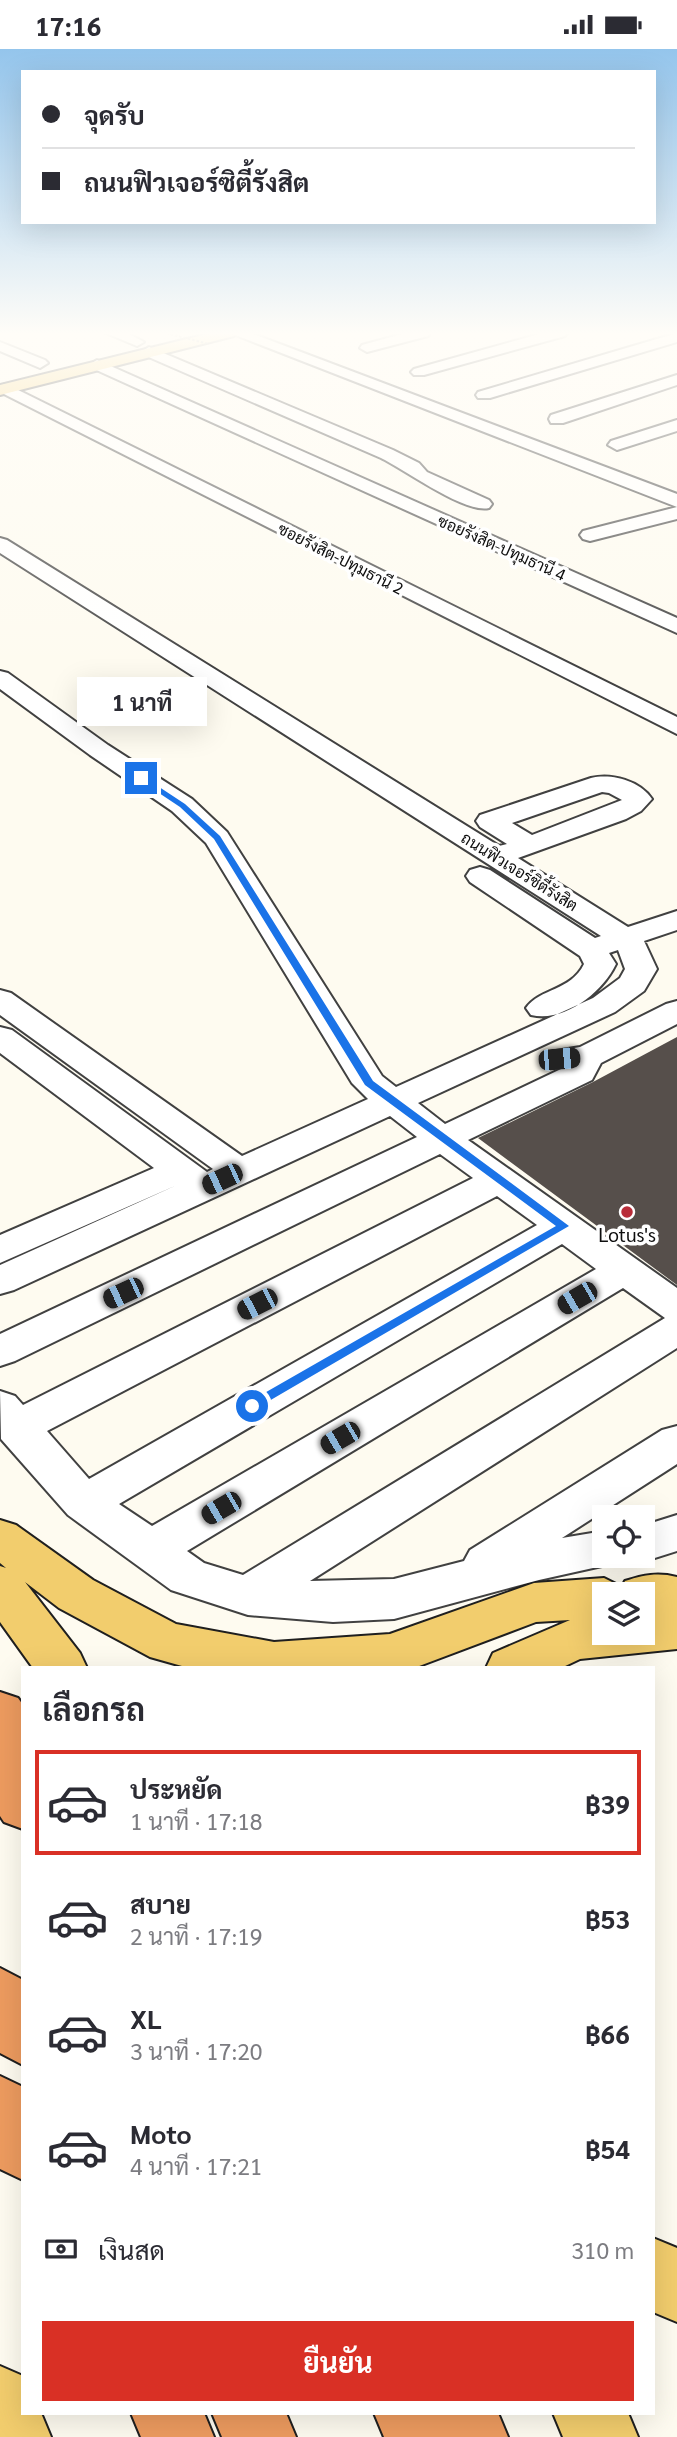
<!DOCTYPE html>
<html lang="th">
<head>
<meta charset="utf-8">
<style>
  body { margin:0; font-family:Georgia,Sarabun,serif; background:#f7f7f7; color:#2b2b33; height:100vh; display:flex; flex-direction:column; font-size:26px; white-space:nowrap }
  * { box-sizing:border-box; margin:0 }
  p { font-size:23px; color:#7c7c81 }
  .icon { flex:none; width:38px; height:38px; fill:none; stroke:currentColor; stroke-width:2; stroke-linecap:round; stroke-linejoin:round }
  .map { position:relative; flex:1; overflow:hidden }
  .details { position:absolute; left:21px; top:1617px; width:634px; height:749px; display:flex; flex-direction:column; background:#fff; border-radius:0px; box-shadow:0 7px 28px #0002 }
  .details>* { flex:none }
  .top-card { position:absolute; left:21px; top:21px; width:635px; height:154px; border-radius:0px; box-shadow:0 7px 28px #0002; display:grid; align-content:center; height:154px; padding:0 21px; background:#fff }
  .controls { position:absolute; left:592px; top:1456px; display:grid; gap:14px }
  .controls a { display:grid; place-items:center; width:63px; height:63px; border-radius:0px; background:#fff; box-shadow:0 7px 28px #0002; font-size:35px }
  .end { position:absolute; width:32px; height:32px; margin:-16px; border:9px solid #1a73e8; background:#fff; box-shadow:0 0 0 4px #fff }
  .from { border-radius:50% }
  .bubble { position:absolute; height:49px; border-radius:0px; background:#fff; box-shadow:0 7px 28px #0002; font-size:23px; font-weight:700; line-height:49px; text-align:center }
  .car { position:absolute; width:21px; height:42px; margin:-21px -10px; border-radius:9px; box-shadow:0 0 5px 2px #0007; background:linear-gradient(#222 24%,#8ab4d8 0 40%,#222 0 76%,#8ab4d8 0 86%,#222 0) }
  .top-card b { display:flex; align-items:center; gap:24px; height:66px; font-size:26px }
  .top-card b+b { border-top:2px solid #e1e1e2 }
  .top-card i { width:18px; height:18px; background:#2b2b33 }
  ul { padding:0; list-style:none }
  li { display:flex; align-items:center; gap:21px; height:105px; margin:0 14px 10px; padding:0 7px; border:4px solid transparent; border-radius:0px }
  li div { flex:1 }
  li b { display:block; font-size:26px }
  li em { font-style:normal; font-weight:700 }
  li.current { border-color:#d93025 }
  li>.icon { width:63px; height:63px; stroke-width:1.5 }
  h2 { padding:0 21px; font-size:32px; line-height:84px }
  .pay { display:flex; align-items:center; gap:18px; height:77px; padding:0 21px; font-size:26px }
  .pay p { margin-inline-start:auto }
  .button { display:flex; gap:14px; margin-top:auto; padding:14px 21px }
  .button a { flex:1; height:80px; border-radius:0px; background:#d93025; color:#fff; font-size:28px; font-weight:700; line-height:80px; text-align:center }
  .status { display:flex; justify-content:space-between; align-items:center; height:49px; padding:0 35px; background:#fff; direction:ltr }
  .status svg { height:19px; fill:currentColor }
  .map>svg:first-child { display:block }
  .building { fill:#564f4b }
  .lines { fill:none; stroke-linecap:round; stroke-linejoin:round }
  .minor-casing { stroke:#414141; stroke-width:4 }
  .major-casing { stroke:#1f1f1f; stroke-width:4 }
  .highway-casing { stroke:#1f1f1f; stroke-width:4 }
  .minor { fill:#fff; fill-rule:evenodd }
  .major { fill:#f2cd6d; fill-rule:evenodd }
  .highway { fill:#ed9b5f; fill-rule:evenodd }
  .path-bridge { stroke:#303030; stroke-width:2; stroke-dasharray:2.5 2; stroke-linecap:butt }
  .route { fill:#1a73e8 }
  .poi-dot { fill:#b82c38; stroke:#fff; stroke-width:2.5 }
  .labels { text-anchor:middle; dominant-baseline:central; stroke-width:7; stroke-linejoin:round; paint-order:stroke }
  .far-street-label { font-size:16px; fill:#0e0e0e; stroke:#fff }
  .poi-label { font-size:19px; fill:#0e0e0e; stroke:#fff }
</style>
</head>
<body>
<div class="status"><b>17:16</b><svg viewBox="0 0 49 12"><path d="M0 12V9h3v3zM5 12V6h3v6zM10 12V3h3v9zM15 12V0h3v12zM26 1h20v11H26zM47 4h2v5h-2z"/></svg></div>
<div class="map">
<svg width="677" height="2388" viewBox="0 0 677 2388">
  <rect width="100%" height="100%" fill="#fefbf0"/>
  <path class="building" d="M677,988V1236L478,1089L593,1033Z"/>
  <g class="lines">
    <defs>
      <path id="minor" d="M106,284H127L144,293L137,297Z
        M230,284H251L677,445V458Z
        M406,284H430L428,287L367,303L360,299L362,296Z
        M543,284H567L565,287L424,326H414L411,323L414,320Z
        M677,284V293L490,349H478L476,346L478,343Z
        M0,293L45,311L48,314L40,319L0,302Z
        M149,298L393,401L419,414L427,423L489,451L492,455L489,459C465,465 404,420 381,409L144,306L141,303Z
        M97,311L677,569V584L92,319L89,316Z
        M677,326V336L563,374H551L549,370L551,366Z
        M6,335L677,668V685L0,343V337Z
        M677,371V382L617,401L608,396L611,392Z
        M677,458V470L590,492L583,490L580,486L583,482Z
        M0,489L7,491L499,797L507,795L480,778L476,772L480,766L591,729C612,724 640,732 652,750L641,762L626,770L518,809L628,878L677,862V881L644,892L657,920L644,942L615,963L418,1054L445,1075L561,1020L550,1017L545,1010L550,1003L580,998L666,955L677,952V975L601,1014L592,1031L468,1091L677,1239V1299L310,1532L394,1530L464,1512L470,1501L662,1381L677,1377V1415L562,1489L604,1482V1507H624L620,1513L539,1531L394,1570L333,1573L248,1566L171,1541L68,1466L1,1390L0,1342L15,1347L23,1356L473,1129L440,1105L15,1312L0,1317V1285L417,1088L390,1067L14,1241L0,1245V1216L177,1136L0,1214V1186L154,1119L0,1004V978L12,981L207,1123L213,1120L0,966V941L11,944L242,1107L368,1050L352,1034L206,794L172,762L90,706L0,640V622L8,624L108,696L192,750L227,783L382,1027L396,1038L593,949L620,929L625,920L618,901L609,904L616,915C602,944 564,974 531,966L526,959C540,939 571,942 584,915L580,907L470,833L466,827L470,821L480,818L490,821L595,889L601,887L0,504ZM602,743L609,744L622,751L532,786L512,774ZM497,1147L537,1176L89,1430L47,1382ZM562,1195L596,1220L152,1477L119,1455ZM623,1239L665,1269L243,1526L204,1514L187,1502Z
        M677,1466V1502L642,1513L626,1508L642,1507V1477Z"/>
      <path id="major" d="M211,284H236L234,287L0,346V336Z
        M0,1471L16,1476L93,1531L176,1575L274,1593L390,1585L534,1534L604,1529L622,1538L625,1532C643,1526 658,1523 677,1528V1600L580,1610L561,1619H486L493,1604L570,1571L536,1573L414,1619H189L150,1608L59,1559L25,1533L80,1604L87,1619H33L0,1573V1517L6,1519L0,1514ZM604,1545H642V1584H604Z
        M653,2189L677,2199V2273L653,2263Z
        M0,2317L23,2327V2364H41L51,2388H0Z
        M553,2364H628L638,2388H563Z"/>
      <path id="highway" d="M0,1643L18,1649L23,1656V1780L4,1773L0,1767Z
        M0,1919L23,1931V2016L0,2004Z
        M0,2027L23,2038V2131L0,2120Z
        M131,2364H204L214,2388H141Z
        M212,2364H286L296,2388H222Z
        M374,2364H498L508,2388H384Z"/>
    </defs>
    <use href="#minor" class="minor-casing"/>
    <use href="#major" class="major-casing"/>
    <use href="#highway" class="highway-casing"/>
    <use href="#minor" class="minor"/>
    <use href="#major" class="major"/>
    <use href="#highway" class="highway"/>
    <path class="path-bridge" d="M166,284L209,295"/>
  </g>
  <linearGradient id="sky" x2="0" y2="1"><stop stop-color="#94c5ec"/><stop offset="0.46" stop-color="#fffdf8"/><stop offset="1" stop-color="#fffdf8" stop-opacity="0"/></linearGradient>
  <rect width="677" height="618" fill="url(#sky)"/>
  <path class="route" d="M141,726L185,755L220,787L373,1032L569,1177L252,1362L247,1360V1354L556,1177L365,1036L214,790L180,758L138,730Z"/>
  <circle class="poi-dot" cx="627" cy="1163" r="7"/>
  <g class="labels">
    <g class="far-street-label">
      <text transform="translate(502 498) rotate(24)">ซอยรังสิต-ปทุมธานี 4</text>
      <text transform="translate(341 509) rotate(27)">ซอยรังสิต-ปทุมธานี 2</text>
      <text transform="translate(520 822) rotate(32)">ถนนฟิวเจอร์ซิตี้รังสิต</text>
    </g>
    <g class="poi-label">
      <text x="627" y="1185">Lotus's</text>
    </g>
  </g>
</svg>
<div class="controls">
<a><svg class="icon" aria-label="locate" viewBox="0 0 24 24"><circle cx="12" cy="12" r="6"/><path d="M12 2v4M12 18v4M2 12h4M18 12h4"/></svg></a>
<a><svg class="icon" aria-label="layers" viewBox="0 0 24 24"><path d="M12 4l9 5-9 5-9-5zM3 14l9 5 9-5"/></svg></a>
</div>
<i class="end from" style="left:252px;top:1357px"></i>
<i class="end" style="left:141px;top:729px"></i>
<div class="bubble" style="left:77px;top:628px;width:130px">1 นาที</div>
<i class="car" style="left:559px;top:1010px;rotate:85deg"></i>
<i class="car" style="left:222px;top:1130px;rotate:245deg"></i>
<i class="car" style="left:123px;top:1244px;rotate:245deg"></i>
<i class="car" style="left:577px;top:1249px;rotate:240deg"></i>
<i class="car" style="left:257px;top:1255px;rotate:243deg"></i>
<i class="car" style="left:340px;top:1389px;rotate:240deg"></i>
<i class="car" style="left:221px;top:1459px;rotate:240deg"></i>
<div class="top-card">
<b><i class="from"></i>จุดรับ</b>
<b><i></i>ถนนฟิวเจอร์ซิตี้รังสิต</b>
</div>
<section class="details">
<h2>เลือกรถ</h2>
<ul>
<li class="current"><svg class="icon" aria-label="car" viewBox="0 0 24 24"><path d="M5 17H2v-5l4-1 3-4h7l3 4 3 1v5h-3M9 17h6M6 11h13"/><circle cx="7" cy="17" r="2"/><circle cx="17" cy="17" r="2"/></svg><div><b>ประหยัด</b><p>1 นาที · 17:18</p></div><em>฿39</em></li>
<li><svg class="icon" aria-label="car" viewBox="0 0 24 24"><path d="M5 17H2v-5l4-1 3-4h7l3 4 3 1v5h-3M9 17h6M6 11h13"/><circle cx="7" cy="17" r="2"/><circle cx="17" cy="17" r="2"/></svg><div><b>สบาย</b><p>2 นาที · 17:19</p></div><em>฿53</em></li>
<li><svg class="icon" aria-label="car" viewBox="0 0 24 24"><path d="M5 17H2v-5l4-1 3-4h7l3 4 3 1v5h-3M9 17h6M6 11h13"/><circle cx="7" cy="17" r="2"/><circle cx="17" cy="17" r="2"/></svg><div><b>XL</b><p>3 นาที · 17:20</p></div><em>฿66</em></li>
<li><svg class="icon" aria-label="car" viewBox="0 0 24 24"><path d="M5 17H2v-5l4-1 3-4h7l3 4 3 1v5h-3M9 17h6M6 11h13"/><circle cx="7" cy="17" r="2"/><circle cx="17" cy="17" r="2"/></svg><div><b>Moto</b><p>4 นาที · 17:21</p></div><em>฿54</em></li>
</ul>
<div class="pay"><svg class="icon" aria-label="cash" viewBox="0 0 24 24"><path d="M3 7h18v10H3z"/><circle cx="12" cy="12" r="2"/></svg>เงินสด<p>310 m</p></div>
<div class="button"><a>ยืนยัน</a></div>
</section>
</div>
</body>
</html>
